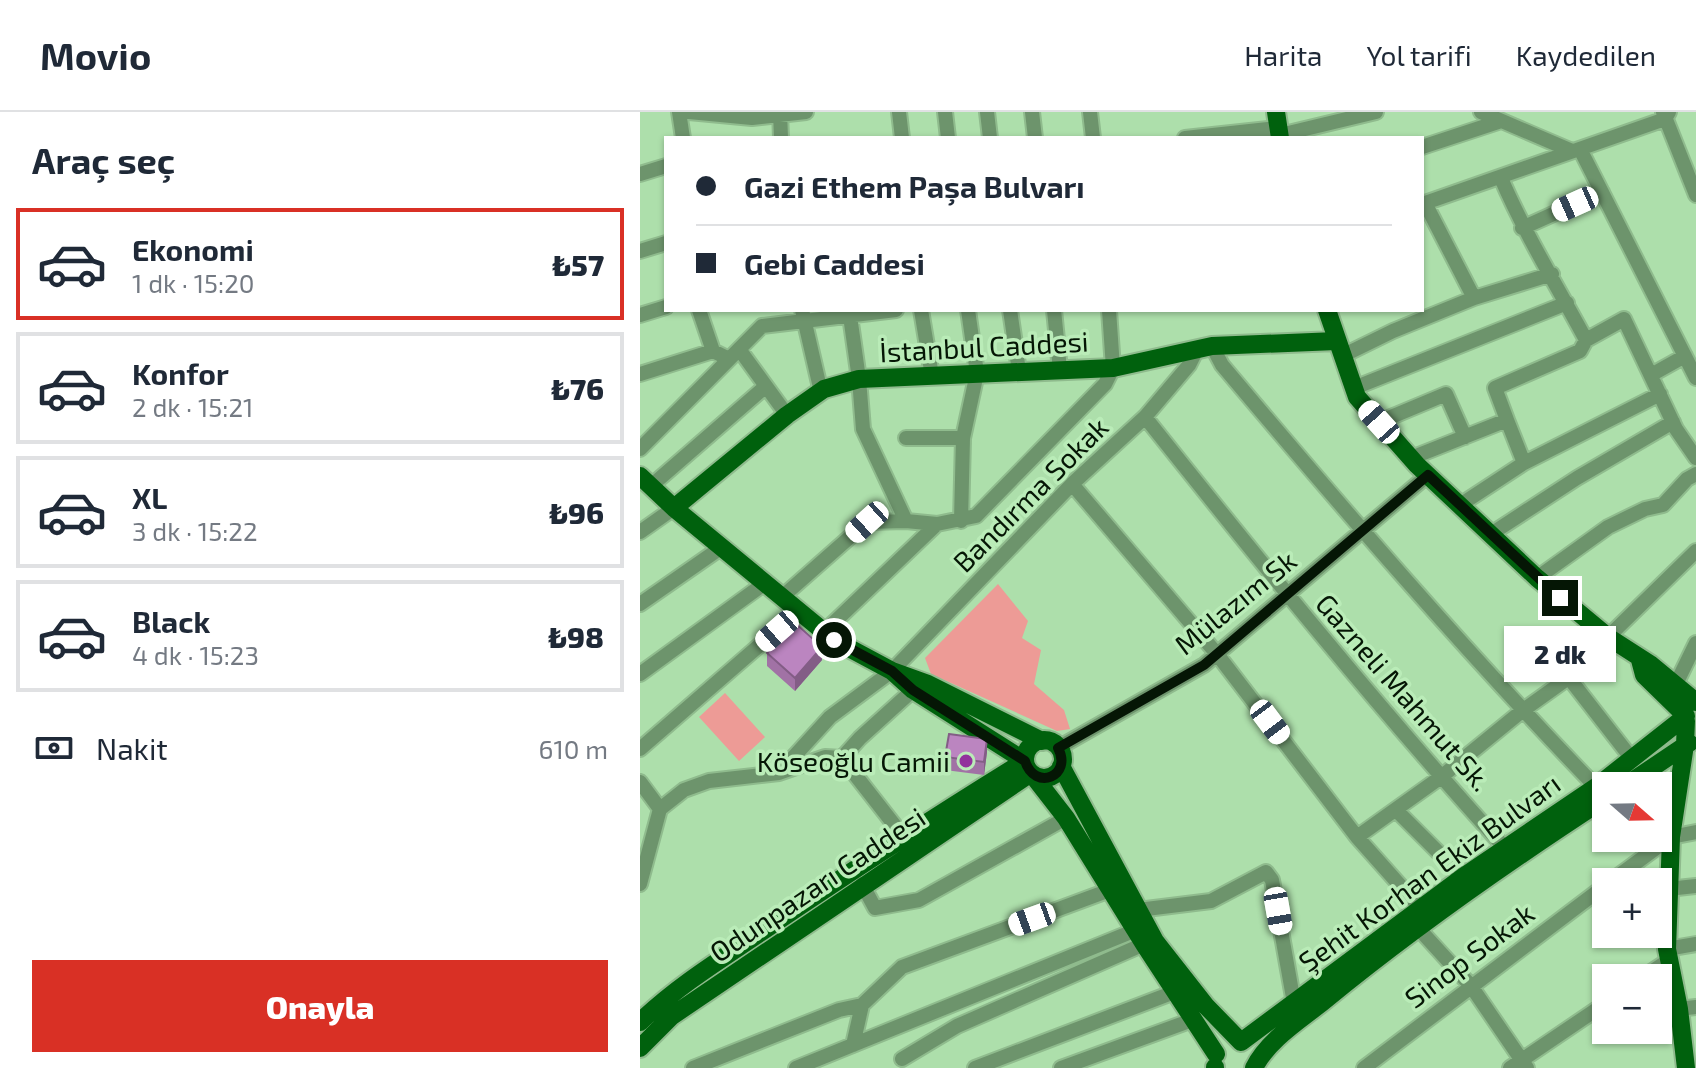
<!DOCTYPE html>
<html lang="tr">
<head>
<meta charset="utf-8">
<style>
  body { margin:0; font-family:"Exo 2",sans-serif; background:#f6f6f7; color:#1f2937; height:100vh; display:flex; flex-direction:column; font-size:30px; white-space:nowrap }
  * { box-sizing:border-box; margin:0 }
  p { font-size:26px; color:#747a83 }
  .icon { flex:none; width:44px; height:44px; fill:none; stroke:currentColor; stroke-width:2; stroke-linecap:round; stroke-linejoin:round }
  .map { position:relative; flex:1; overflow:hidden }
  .details { display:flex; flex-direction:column; background:#fff; width:640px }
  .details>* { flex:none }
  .guide { position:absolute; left:24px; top:24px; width:760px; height:176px; border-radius:0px; box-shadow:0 2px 6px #0004; display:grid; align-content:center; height:176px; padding:0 32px; background:#fff }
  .needle { width:52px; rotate:110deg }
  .controls { position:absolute; left:952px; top:660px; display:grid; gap:16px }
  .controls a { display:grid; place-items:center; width:80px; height:80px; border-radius:0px; background:#fff; box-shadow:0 2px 6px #0004; font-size:40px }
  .end { position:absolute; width:36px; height:36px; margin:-18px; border:10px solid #051605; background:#fff; box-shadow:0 0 0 4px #fff }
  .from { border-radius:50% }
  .bubble { position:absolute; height:56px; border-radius:0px; background:#fff; box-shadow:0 2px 6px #0004; font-size:26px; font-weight:800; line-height:56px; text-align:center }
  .car { position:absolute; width:24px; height:48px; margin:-24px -12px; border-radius:10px; box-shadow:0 0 6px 2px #0007; background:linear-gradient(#fff 24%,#345 0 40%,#fff 0 76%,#345 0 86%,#fff 0) }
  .guide b { display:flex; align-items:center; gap:28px; height:76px; font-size:30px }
  .guide b+b { border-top:2px solid #e0e1e3 }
  .guide i { width:20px; height:20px; background:#1f2937 }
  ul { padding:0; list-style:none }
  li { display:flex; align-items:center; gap:24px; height:112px; margin:0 16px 12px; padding:0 16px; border:4px solid #e0e1e3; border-radius:0px }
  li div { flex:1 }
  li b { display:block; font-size:30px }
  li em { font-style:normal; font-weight:800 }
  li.active { border-color:#d93025 }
  li>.icon { width:72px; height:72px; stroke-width:1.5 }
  h2 { padding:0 32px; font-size:36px; line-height:96px }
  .pay { display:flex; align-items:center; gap:20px; height:88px; padding:0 32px; font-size:30px }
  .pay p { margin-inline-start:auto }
  .cta { display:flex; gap:16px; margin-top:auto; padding:16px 32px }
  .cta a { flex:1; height:92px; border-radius:0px; background:#d93025; color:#fff; font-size:32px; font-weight:800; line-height:92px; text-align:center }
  header { display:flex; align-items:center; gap:48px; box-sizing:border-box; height:112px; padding:0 40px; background:#fff; border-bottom:2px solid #e0e1e3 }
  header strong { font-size:38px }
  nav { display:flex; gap:44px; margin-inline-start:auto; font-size:28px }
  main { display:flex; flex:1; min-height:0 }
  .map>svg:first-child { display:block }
  .green { fill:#ed9b96 }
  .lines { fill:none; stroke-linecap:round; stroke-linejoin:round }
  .minor-casing { stroke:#8fbb8d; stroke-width:18 }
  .major-casing { stroke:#8fbb8d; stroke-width:22 }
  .minor { stroke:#6d946c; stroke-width:14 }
  .major { stroke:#00610d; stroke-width:18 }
  .wall { fill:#a172a5 }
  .shaded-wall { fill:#835d86 }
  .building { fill:#bb85c0; stroke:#835d86; stroke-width:2 }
  .route { stroke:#051605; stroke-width:10 }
  .poi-dot { fill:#92339c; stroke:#baecb8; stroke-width:3 }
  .labels { text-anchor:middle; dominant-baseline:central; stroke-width:7; stroke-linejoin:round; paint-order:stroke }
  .street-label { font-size:28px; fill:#051605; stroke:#baecb8 }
  .poi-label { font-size:28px; fill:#051605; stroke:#baecb8; text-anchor:end }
</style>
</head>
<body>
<header>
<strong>Movio</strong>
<nav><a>Harita</a><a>Yol tarifi</a><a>Kaydedilen</a></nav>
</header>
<main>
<section class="details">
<h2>Araç seç</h2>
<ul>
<li class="active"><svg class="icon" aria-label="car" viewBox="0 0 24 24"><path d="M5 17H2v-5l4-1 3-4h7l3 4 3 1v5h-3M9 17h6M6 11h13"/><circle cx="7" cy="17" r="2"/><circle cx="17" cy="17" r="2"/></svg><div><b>Ekonomi</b><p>1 dk · 15:20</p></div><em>₺57</em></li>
<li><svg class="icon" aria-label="car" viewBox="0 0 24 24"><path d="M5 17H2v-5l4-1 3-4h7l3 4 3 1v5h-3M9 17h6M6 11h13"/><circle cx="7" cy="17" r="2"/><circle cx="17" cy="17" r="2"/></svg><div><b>Konfor</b><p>2 dk · 15:21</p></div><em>₺76</em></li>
<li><svg class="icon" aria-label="car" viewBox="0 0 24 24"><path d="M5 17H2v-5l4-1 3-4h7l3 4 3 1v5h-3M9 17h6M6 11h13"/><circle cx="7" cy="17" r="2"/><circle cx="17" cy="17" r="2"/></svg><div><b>XL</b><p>3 dk · 15:22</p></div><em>₺96</em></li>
<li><svg class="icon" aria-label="car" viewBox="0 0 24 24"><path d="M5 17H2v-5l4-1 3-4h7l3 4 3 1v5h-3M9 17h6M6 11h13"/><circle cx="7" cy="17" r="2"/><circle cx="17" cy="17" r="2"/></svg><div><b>Black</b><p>4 dk · 15:23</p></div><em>₺98</em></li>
</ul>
<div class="pay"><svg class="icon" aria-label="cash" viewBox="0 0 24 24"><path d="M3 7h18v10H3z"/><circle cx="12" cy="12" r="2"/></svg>Nakit<p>610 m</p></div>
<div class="cta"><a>Onayla</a></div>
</section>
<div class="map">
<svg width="1056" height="956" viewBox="0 0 1056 956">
  <rect width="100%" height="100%" fill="#addfab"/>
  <path class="green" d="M358,472L388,509L382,526L401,538L394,572L424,598L430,617L417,619L291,562L285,546Z
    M85,581L125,625L99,649L59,605Z"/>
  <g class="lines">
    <defs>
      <path id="minor" d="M39,0L43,26
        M49,0L112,6L166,0
        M140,0L141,26
        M259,0L262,26
        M305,0L308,26
        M347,0L350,26
        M392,0L395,26
        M450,0L453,26
        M841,0L932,39
        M1023,0L1056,83
        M640,23L736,0
        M545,26L638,16
        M782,35L861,9
        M940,37L1056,266
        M0,62L26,54
        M861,66C885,122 917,174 946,228
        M785,91L834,186
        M782,92L1025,7L1029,0
        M882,116L962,80
        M0,139L26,131
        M59,198L73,239
        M162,198L181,280
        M281,198L292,264
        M370,198L379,259
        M414,198L420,258
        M0,203L26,195
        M210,204L219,267L223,317L266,409
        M572,234L582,253C703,397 825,539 956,675
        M99,237L147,303
        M702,244L753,219L834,186L912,162
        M0,262L73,239L89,247
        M1011,263L1045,244
        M714,276L927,191
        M505,305C622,452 739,597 865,736
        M739,310L806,282L825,325
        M266,326H323
        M0,337L122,214L256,198
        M771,346L867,308L855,276L940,239L946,228L984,207L1036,317L1056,346
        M884,351L1020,282
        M432,372L577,542L717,725L781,797
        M11,374L126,274
        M820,393L884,351L867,308
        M321,409L323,326L337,261L328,198
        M0,420L34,396
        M851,422L937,366L1033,310
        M897,466L968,415L1005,397L1023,393L1047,367L1056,362
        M142,485L227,410L266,409L297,412
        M0,492L82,435
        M184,520L297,412L336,404L465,272L473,256L469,198
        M968,525L1056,439
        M0,562L125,471
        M929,566L992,647
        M1035,574L1056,531
        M418,636L564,553L788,363
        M0,637L159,499
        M202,646L220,626L273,578
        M139,661L190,605L252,559L432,372L505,305L549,253L557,237
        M0,670L20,697
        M756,698L823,765
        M717,725L801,665L882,599L977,531
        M970,770L1031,725L1056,720
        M0,772L20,697L44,678L69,669L139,661L185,645L202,646L263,724
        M222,772L235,796L279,788L426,706
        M1028,777L1056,774
        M498,798L571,789L626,760L632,768L654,891
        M779,817L831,874L887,956
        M1027,837L1056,832
        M1002,866L1029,848
        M1039,897L1056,895
        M213,933L222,893
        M262,947L317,914L504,832
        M53,956L199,898L222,893L262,855L470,778
        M156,956L496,818
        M335,956L537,879
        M421,956L555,907
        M724,956L966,773
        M870,956L966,891"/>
      <path id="major" d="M636,0L640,26
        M687,198L717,285L777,353L897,466L968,525L1010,552L1056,590
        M0,364L34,396L194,528L252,559L288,572L402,629
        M34,396L147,303L184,277L219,267L473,256L572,234L696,229
        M1046,609L1045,633L1031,725L1027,837L1039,897L1046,956
        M385 647a19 19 0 1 1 38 0a19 19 0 1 1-38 0Z
        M421,654L515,829L566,894L601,930L823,765L956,675L1046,604L1004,563L1000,548
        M985,674L1049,631
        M0,910C39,872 88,843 133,812C216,756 299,702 385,649L273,578L252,559
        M0,936L32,904L391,661L426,706L504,832L576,942
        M575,956V955
        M614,956C628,928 659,909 684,889C773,816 869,749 966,686"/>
    </defs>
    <use href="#minor" class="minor-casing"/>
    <use href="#major" class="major-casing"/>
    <use href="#minor" class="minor"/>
    <use href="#major" class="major"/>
  </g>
  <path class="wall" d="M127,541L182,548L155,579L127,554Z
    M347,640L344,663L305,658V645Z"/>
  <path class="shaded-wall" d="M182,535V548L155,579V566Z
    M347,627V640L344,663V650Z"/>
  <path class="building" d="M154,510L182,535L155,566L127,541Z
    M309,622L347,627L344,650L305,645Z"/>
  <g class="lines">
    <path class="route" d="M194,528L252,559L273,578L385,649C395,680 433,664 418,636L564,553L788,363L920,486"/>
  </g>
  <circle class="poi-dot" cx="326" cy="649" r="8"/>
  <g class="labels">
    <g class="street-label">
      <text transform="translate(344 234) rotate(-3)">İstanbul Caddesi</text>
      <text transform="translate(390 382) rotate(-45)">Bandırma Sokak</text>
      <text transform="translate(595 490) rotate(-39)">Mülazım Sk</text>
      <text transform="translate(764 580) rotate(49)">Gazneli Mahmut Sk.</text>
      <text transform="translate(789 760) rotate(-36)">Şehit Korhan Ekiz Bulvarı</text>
      <text transform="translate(177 772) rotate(-34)">Odunpazarı Caddesi</text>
      <text transform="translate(829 843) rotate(-37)">Sinop Sokak</text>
    </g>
    <g class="poi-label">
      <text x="310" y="649">Köseoğlu Camii</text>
    </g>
  </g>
</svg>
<div class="controls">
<a><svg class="needle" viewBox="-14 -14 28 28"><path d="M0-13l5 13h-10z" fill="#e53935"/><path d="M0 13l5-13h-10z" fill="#747a83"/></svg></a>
<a>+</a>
<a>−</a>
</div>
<i class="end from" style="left:194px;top:528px"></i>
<i class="end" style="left:920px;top:486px"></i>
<div class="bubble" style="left:864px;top:514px;width:112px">2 dk</div>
<i class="car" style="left:935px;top:92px;rotate:246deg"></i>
<i class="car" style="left:739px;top:310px;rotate:318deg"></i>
<i class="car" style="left:227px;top:410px;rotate:228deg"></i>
<i class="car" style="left:137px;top:519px;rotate:229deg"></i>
<i class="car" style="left:630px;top:610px;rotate:143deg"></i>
<i class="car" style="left:638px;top:799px;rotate:170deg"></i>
<i class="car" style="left:392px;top:807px;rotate:250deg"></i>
<div class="guide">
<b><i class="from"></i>Gazi Ethem Paşa Bulvarı</b>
<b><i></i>Gebi Caddesi</b>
</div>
</div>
</main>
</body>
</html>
